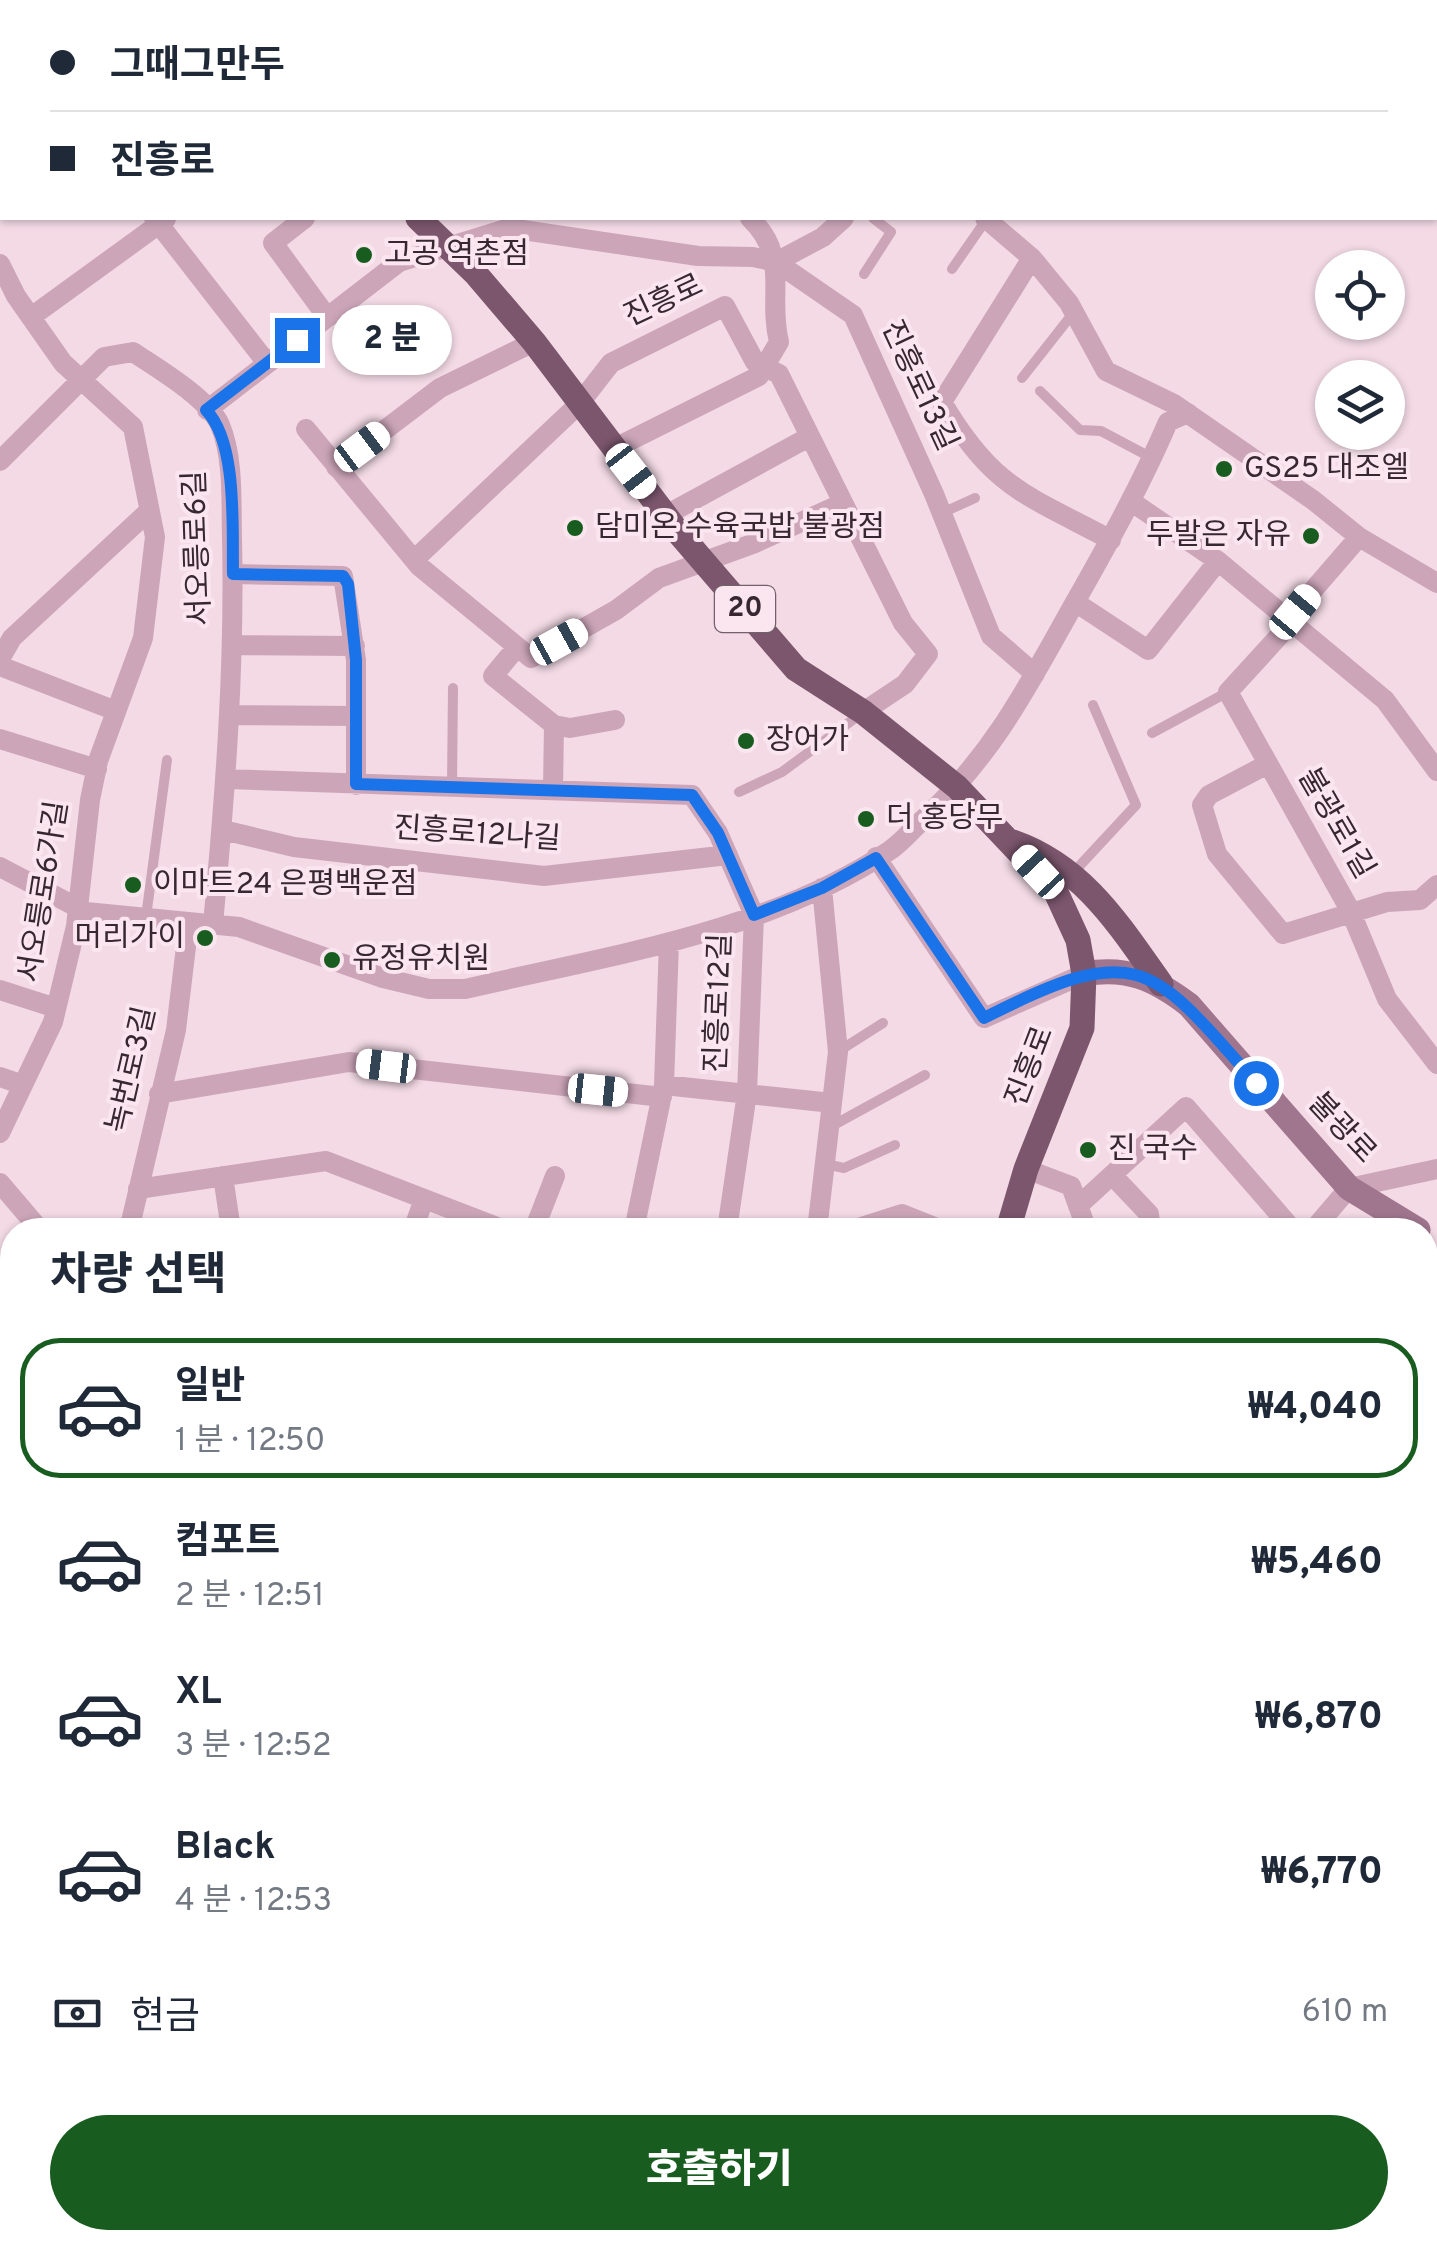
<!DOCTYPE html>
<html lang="ko">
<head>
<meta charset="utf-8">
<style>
  body { margin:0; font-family:Overpass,"Noto Sans KR",sans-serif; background:#f2f2f3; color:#1f2937; height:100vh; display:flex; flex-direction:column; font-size:38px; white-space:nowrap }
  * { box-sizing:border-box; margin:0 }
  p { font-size:32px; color:#747a83 }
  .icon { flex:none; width:55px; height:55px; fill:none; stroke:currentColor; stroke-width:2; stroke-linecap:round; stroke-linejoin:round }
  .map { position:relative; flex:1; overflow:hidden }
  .side { position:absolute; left:0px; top:1218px; width:1438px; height:1032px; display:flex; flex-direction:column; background:#fff; border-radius:40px 40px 0 0; box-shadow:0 2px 8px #0004 }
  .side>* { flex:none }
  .guide { position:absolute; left:0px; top:0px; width:1438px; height:220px; box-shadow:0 2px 8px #0004; display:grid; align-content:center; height:220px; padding:0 50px; background:#fff }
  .buttons { position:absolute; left:1315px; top:250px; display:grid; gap:20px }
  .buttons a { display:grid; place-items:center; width:90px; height:90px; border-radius:50%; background:#fff; box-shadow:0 2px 8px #0004; font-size:50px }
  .end { position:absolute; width:45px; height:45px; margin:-22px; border:12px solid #1a73e8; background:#fff; box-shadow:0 0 0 5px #fff }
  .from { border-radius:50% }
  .bubble { position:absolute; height:70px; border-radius:35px; background:#fff; box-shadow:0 2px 8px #0004; font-size:32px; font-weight:800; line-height:70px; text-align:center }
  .car { position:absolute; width:30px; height:60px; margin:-30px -15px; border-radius:12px; box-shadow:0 0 8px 2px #0007; background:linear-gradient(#fff 24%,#345 0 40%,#fff 0 76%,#345 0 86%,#fff 0) }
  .guide b { display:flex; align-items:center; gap:35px; height:95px; font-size:38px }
  .guide b+b { border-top:2px solid #e0e1e3 }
  .guide i { width:25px; height:25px; background:#1f2937 }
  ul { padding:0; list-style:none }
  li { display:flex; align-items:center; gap:30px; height:140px; margin:0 20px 15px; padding:0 30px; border:5px solid transparent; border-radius:40px }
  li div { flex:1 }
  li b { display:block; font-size:38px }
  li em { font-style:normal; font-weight:800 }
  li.current { border-color:#195c20 }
  li>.icon { width:90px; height:90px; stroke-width:1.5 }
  h2 { padding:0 50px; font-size:45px; line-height:120px }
  .pay { display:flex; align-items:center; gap:25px; height:110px; padding:0 50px; font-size:38px }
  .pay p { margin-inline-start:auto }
  .button { display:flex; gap:20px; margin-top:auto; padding:20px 50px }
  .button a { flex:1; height:115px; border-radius:60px; background:#195c20; color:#fff; font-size:40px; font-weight:800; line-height:115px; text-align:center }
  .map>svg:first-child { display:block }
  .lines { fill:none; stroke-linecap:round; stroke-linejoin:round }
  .service { stroke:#cca5b9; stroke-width:10 }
  .minor { stroke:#cca5b9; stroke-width:20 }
  .tertiary { stroke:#cca5b9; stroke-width:22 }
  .secondary { stroke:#a0768f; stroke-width:25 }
  .primary { stroke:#7b566d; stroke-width:25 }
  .route { stroke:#1a73e8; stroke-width:12 }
  .poi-dot { fill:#195c20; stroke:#fbe6ef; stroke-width:4 }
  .labels { text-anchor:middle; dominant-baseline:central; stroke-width:8; stroke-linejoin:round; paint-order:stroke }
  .shield { fill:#fbe6ef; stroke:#72606a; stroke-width:2.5 }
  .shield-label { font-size:28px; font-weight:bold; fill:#372731 }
  .poi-label { font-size:30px; fill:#372731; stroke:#fbe6ef; text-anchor:start }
  .street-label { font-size:30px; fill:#372731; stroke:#fbe6ef }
</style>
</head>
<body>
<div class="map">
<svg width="1437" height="2249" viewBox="0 0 1437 2249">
  <rect width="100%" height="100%" fill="#f3dae5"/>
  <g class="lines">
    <path class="service" d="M325,2L335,0
      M952,269L986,220
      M864,274L891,232L873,218
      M1022,378L1074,312
      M1040,391L1080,430L1101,431L1152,458
      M942,513L975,498
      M1152,733L1228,692
      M452,786L453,688
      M739,792L782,772L862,713
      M1071,875L1136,805L1093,705
      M146,917L167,760
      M839,1051L883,1023
      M830,1127L925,1075
      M825,1164L844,1168L895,1145
      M1425,1772L1437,1760
      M456,2238L458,2249
      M55,2249L59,2238
      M936,2249L947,2238
      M951,2249L961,2238"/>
    <path class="minor" d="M28,0L30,2
      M366,0L367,2
      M529,0L532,2
      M626,0L627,2
      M728,0L731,2
      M764,0V2
      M464,2L466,0
      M935,2L936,0
      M1120,2L1121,0
      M154,218L267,363
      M305,218L273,243L327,317
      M985,218L1032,258L1069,303L1106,371L1174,404L1313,500L1359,537L1437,583
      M1032,258L942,402C993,489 1027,495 1111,540
      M776,262L823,237L844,218
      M0,264L16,296L63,363L133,427L155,537L143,638L98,761L90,800L76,926L53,1022L0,1133
      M31,317L166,219
      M207,410L399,262L509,228L698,256L753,257L776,262L853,315L934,494L991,636L1035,674
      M306,429L419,566L531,658L616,610L659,578L755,543L843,503
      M613,449L759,376L779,342C767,293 791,258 750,218
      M0,461L104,357L133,352C158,369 208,398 220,425C234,458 231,503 232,538C235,668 225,795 213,924
      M336,467L440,388L534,342
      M1132,502L1218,561L1385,700L1437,771
      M666,515L809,437
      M1359,537L1295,611L1291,623L1228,692L1350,910L1387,999L1437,1064
      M414,560L579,404L611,363L725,306L755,362L779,374L903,623L928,654L905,684L863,712
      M233,574L343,576L356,660V785
      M1075,602L1148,650L1218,561
      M232,645L355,646
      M517,647L493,676L554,725L553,789
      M0,659L12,638L149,511
      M0,666L116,711
      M230,715L356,716
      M554,725L570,728L615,720
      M0,739L97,769
      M1266,765L1209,795L1202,805L1217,854L1283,934L1387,902L1420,900L1437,885
      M228,779L692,795L718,833L754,915L747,1093L727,1230
      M223,830L294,847L544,876L728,855
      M876,857L984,1018L1084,974
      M0,867L86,912L239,927L383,978L429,989H465C607,956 765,933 889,851C903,842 915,826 928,815C996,750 1029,684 1074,604C1108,544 1141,485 1168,422L1188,413
      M0,990L56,1008
      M0,1077L23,1085
      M664,1085L832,1103
      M159,1094L349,1062L662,1097
      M1026,1169L1071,1186L1087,1230
      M1112,1175L1149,1214L1151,1230
      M223,1176L231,1230
      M0,1183L40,1230
      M138,1189L326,1161L505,1230
      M1078,1206L1186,1107L1293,1230
      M129,1230L176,1030L189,922
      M413,1230L424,1199
      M534,1230L555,1176
      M634,1230L664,1085L669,942
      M817,1230L838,1052L822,888
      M852,1230L902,1214L942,1230
      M1313,1230L1349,1188L1437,1169
      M0,1378L12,1361
      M1425,1480L1429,1459L1437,1455
      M0,1483L12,1464
      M0,1566L12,1565
      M0,1923L12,1930
      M1425,1962L1437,1975
      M0,2045L12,2031
      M1425,2072L1437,2066
      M0,2186L12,2190
      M1425,2189L1437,2183
      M156,2238L215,2249
      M814,2238L823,2249
      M292,2249L298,2238
      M565,2249L569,2238"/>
    <path class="tertiary" d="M0,1609L12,1627
      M661,2238L677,2249"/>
    <path class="secondary" d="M0,49L2,50
      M0,111L2,108
      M1084,974C1127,966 1155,979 1189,1005L1349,1188L1418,1230"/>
    <path class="primary" d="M136,2L139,0
      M418,218L475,273L534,342L678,532L796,669L863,712L957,787L1055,890L1078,940L1084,974L1082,1028L1026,1169L1008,1230
      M1013,842C1084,867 1119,925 1161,984
      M1425,1750L1437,1740
      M1425,1799L1437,1788
      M1356,2238L1364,2249
      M914,2249L925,2238
      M974,2249L985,2238"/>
  </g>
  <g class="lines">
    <path class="route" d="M297,340L206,410C238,443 232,529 233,574L343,576L348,584L356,660V784L692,795L718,833L754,915L822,888L876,858L984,1018C1137,940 1150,961 1256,1083"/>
  </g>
  <g class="poi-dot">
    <circle cx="364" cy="255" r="10"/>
    <circle cx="1224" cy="469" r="10"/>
    <circle cx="575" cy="528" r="10"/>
    <circle cx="1311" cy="536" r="10"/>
    <circle cx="746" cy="741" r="10"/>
    <circle cx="866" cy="819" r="10"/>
    <circle cx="133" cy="885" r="10"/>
    <circle cx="205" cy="938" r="10"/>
    <circle cx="332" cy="960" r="10"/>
    <circle cx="1088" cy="1150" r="10"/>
  </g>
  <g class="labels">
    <rect class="shield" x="715" y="586" width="60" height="46" rx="8"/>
    <g class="shield-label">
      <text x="745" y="609">20</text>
    </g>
    <g class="poi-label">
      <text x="384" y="255">고공 역촌점</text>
      <text x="1244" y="469">GS25 대조엘</text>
      <text x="595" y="528">담미온 수육국밥 불광점</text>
      <text x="1291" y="536" text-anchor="end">두발은 자유</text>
      <text x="766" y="741">장어가</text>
      <text x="886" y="819">더 홍당무</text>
      <text x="153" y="885">이마트24 은평백운점</text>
      <text x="185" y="938" text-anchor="end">머리가이</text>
      <text x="352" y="960">유정유치원</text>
      <text x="1108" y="1150">진 국수</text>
    </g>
    <g class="street-label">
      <text transform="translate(664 302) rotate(-25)">진흥로</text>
      <text transform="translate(918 386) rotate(65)">진흥로13길</text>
      <text transform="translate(199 548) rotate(-92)">서오릉로6길</text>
      <text transform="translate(1335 824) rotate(60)">불광로1길</text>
      <text transform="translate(477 835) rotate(4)">진흥로12나길</text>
      <text transform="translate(45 892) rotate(-81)">서오릉로6가길</text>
      <text transform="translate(720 1003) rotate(-88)">진흥로12길</text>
      <text transform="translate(1031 1067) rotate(-69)">진흥로</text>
      <text transform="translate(133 1070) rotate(-77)">녹번로3길</text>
      <text transform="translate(1341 1129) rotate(47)">불광로</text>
    </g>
  </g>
</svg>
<div class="buttons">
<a><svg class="icon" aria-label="locate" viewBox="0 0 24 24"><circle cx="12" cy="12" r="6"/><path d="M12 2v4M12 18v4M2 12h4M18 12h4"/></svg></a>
<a><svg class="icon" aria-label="layers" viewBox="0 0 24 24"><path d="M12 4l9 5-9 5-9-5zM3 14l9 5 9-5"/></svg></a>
</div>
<i class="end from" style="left:1256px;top:1083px"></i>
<i class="end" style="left:297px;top:340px"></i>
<div class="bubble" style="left:332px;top:305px;width:120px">2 분</div>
<i class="car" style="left:362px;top:447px;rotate:53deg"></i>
<i class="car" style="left:631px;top:471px;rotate:142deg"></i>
<i class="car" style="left:1295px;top:612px;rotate:40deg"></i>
<i class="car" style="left:559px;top:642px;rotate:61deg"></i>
<i class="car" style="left:1038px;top:872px;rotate:317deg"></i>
<i class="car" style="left:386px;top:1066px;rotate:277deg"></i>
<i class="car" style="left:598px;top:1090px;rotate:96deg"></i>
<div class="guide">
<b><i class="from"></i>그때그만두</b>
<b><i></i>진흥로</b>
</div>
<section class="side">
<h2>차량 선택</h2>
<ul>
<li class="current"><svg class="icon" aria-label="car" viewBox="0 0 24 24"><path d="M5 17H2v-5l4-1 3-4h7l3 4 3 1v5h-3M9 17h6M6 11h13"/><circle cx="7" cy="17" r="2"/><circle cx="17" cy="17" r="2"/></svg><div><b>일반</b><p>1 분 · 12:50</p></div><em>₩4,040</em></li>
<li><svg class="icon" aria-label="car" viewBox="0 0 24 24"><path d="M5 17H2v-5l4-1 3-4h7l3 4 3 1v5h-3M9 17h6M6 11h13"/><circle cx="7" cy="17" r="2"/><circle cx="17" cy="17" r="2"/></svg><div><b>컴포트</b><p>2 분 · 12:51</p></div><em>₩5,460</em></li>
<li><svg class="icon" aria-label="car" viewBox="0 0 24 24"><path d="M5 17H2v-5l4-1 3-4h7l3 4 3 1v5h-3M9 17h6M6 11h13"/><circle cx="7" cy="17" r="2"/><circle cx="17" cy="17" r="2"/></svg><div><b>XL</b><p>3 분 · 12:52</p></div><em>₩6,870</em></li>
<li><svg class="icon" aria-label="car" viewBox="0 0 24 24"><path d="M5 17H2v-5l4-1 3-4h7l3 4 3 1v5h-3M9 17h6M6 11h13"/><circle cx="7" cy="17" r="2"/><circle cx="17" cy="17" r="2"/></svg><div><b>Black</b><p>4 분 · 12:53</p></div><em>₩6,770</em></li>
</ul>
<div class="pay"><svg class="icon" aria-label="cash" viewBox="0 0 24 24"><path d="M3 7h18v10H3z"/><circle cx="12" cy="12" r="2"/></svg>현금<p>610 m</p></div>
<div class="button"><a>호출하기</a></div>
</section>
</div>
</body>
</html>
